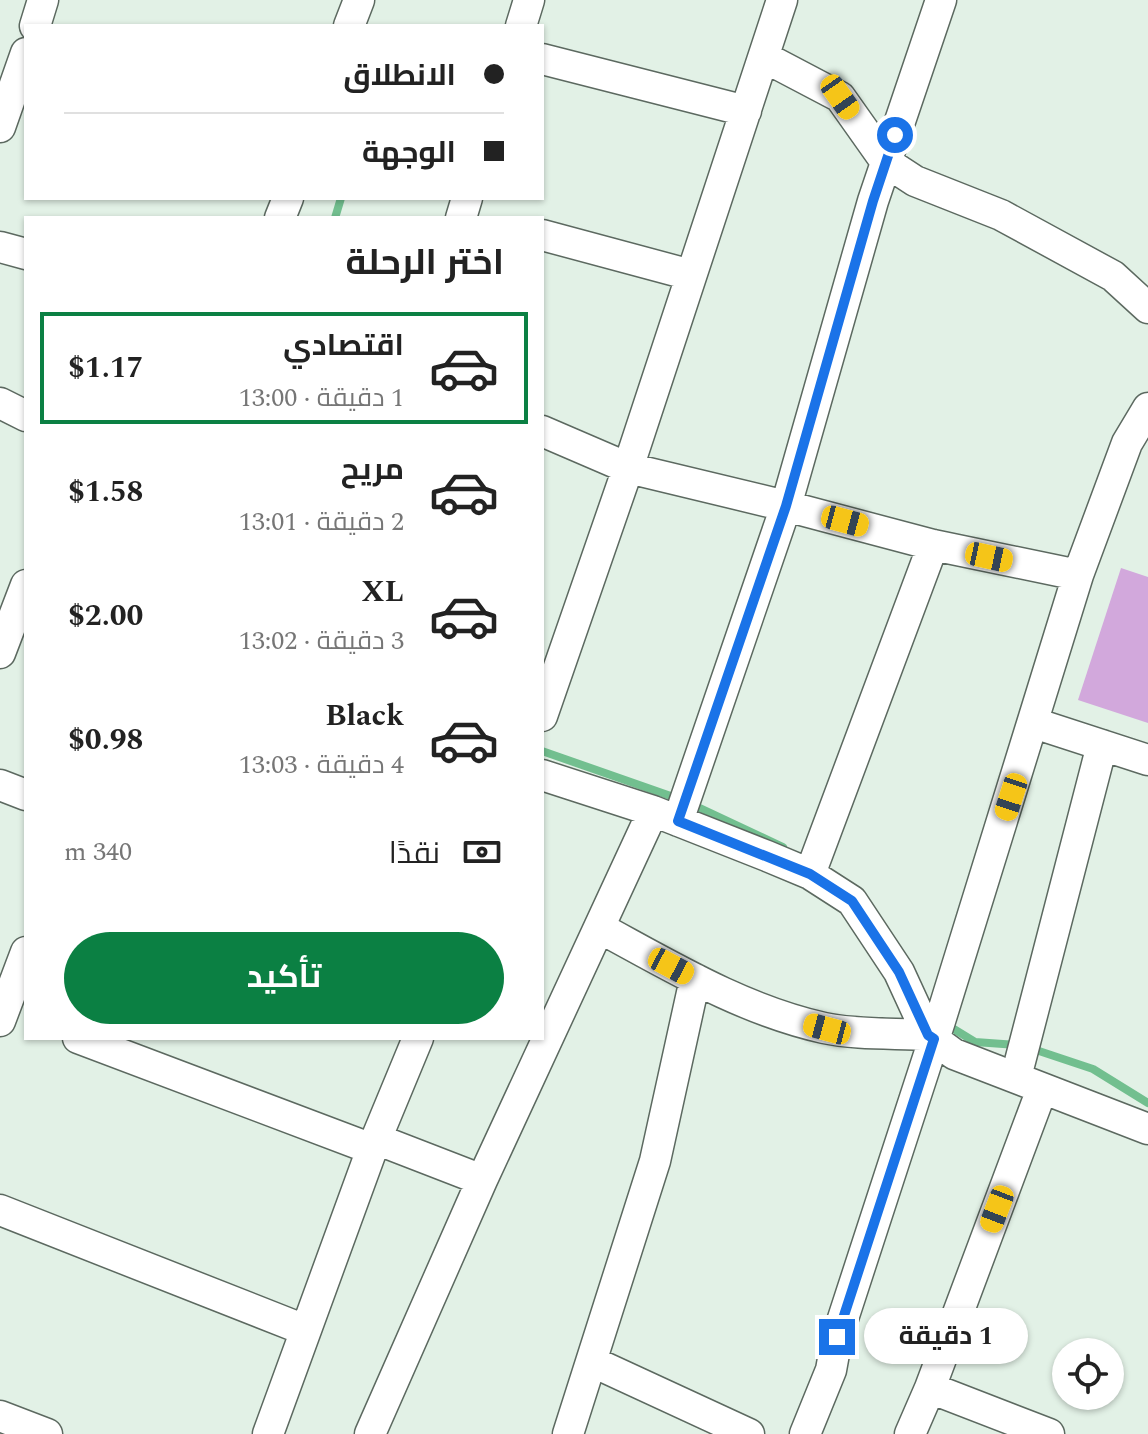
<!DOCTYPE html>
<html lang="ar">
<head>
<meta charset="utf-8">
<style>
  body { margin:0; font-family:Spectral,Cairo,serif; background:#f2f2f2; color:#222; direction:rtl; height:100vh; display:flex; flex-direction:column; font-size:30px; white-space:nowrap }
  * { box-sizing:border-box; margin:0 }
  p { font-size:26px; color:#767676 }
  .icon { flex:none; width:44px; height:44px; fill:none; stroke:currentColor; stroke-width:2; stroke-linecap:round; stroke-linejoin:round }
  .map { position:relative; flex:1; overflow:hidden; direction:ltr }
  .drawer { position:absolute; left:24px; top:216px; width:520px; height:824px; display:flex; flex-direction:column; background:#fff; border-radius:0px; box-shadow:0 2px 6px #0004; direction:rtl }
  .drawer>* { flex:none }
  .banner { position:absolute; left:24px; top:24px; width:520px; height:176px; border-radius:0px; box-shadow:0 2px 6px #0004; direction:rtl; display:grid; align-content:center; height:176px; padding:0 40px; background:#fff }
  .buttons { position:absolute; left:1052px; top:1338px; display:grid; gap:16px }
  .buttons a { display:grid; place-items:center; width:72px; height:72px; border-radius:50%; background:#fff; box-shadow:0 2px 6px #0004; font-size:40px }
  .end { position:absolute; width:36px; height:36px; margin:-18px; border:10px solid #1a73e8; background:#fff; box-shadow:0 0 0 4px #fff }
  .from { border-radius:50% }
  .bubble { position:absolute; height:56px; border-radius:28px; background:#fff; box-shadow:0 2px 6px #0004; font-size:26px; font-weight:700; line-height:56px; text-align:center; direction:rtl }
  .car { position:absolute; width:24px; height:48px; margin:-24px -12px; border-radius:10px; box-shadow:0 0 6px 2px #0007; background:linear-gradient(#f5c518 24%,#345 0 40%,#f5c518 0 76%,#345 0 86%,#f5c518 0) }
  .banner b { display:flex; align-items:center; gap:28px; height:76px; font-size:30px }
  .banner b+b { border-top:2px solid #e0e0e0 }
  .banner i { width:20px; height:20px; background:#222 }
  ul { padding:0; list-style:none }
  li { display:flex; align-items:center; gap:24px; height:112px; margin:0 16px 12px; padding:0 24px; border:4px solid transparent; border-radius:0px }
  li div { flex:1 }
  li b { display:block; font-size:30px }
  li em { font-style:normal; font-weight:700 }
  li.selected { border-color:#0b8043 }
  li>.icon { width:72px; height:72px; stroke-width:1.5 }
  h2 { padding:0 40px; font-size:36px; line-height:96px }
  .pay { display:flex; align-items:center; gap:20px; height:88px; padding:0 40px; font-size:30px }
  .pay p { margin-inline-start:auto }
  .action { display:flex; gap:16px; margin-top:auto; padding:16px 40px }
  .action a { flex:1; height:92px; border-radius:48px; background:#0b8043; color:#fff; font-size:32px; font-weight:700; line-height:92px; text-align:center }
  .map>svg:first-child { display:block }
  .green { fill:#d2a8dc }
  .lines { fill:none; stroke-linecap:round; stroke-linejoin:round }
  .stream { stroke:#72bf8f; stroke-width:8 }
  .minor-casing { stroke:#5c6960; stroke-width:33 }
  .minor { stroke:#fff; stroke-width:30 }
  .route { stroke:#1a73e8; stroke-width:10 }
</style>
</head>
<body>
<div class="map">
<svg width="1148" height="1434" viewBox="0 0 1148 1434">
  <rect width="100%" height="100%" fill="#e2f1e6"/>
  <path class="green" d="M1121,568L1148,577V723L1078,700Z"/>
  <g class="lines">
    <path class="stream" d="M335,218L341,198
      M542,751L685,801L783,847
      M944,1023L975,1042L1017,1045
      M1030,1048L1093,1069L1148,1103"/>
    <defs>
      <path id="minor" d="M35,26L43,0
        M349,26L359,0
        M521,26L529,0
        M764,57L840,97L886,162L915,181L1001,215L1113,276L1148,308
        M542,59L746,111
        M0,127L26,53
        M280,218L288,198
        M461,218L467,198
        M542,235L691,275
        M0,247L26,254
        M0,403L26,416
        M542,431L628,468L786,506L933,545L1078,575
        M0,653L26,585
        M542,716L628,468L782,0
        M1034,723L1148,760
        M542,775L653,811L767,856L810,874L852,901L899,972L928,1035L954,1054L1148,1129
        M0,785L26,795
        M678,821L786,506L873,201L941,0
        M810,874L933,545
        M600,928C672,967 743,1010 824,1028C856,1035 894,1033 928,1035
        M0,1021L26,952
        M78,1038L372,1149
        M1016,1077L1102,745
        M376,1139L482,1180
        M0,1210L305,1330
        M593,1362L749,1434
        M930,1388L1049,1434
        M0,1416L47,1434
        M268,1434L372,1149L418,1038
        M370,1434L482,1180L653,811
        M568,1434L655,1161L695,979
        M805,1434L831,1370L837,1337L940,1021L1078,575L1127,443L1148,408
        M910,1434L930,1388L1042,1089"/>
    </defs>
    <use href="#minor" class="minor-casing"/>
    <use href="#minor" class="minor"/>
  </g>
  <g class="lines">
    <path class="route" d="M837,1337L934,1039L928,1035L899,972L852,901L810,874L678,821L786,506L873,201L895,135"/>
  </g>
</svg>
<div class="buttons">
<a><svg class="icon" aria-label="locate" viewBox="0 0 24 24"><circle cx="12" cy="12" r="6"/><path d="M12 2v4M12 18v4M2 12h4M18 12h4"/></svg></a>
</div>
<i class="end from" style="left:895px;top:135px"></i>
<i class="end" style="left:837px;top:1337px"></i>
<div class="bubble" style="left:864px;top:1308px;width:164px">1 دقيقة</div>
<i class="car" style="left:840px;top:97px;rotate:145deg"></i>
<i class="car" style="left:845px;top:521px;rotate:105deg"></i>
<i class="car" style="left:989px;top:557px;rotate:102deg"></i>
<i class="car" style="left:1011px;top:797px;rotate:198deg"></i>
<i class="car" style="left:671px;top:966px;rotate:118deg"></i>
<i class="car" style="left:827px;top:1029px;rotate:285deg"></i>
<i class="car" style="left:997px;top:1209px;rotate:201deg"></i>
<div class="banner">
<b><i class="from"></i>الانطلاق</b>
<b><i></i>الوجهة</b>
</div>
<section class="drawer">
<h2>اختر الرحلة</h2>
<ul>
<li class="selected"><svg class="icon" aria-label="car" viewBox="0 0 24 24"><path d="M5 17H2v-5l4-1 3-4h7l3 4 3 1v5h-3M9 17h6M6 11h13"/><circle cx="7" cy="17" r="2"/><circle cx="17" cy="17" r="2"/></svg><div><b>اقتصادي</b><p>1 دقيقة · 13:00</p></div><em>$1.17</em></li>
<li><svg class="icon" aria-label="car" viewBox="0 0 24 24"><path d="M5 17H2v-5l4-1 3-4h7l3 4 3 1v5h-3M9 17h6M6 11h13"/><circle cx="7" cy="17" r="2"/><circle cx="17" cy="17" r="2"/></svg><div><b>مريح</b><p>2 دقيقة · 13:01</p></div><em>$1.58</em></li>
<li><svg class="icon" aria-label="car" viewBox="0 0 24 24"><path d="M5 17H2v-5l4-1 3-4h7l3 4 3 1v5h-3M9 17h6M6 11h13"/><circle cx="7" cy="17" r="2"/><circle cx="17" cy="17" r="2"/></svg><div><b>XL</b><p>3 دقيقة · 13:02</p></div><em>$2.00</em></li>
<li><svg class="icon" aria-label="car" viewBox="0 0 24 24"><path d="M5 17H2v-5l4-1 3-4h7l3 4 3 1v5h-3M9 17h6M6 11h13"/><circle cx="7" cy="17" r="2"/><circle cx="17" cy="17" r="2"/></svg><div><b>Black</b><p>4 دقيقة · 13:03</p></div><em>$0.98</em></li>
</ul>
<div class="pay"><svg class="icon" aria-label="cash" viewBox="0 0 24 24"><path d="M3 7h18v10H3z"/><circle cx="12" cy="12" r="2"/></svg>نقدًا<p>340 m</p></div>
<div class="action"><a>تأكيد</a></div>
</section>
</div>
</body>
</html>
